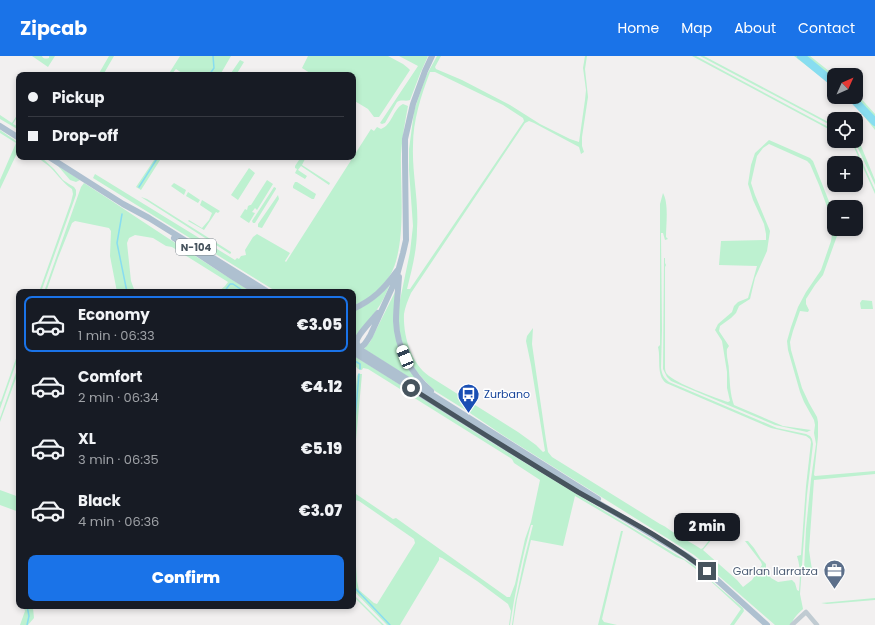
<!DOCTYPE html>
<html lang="en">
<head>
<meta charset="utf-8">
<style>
  body { margin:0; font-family:Poppins,sans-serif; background:#242831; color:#f1f3f6; height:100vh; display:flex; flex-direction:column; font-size:15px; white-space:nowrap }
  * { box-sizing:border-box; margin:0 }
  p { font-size:13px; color:#9ea1a6 }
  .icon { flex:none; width:22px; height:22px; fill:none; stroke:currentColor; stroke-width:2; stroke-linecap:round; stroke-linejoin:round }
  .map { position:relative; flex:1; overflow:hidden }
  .side { position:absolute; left:16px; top:233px; width:340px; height:320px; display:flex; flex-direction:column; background:#171b24; border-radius:8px; box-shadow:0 2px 6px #0003 }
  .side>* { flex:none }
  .banner { position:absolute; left:16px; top:16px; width:340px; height:88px; border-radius:8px; box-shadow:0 2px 6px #0003; display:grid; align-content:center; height:88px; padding:0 12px; background:#171b24 }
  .needle { width:26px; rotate:45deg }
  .buttons { position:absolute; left:827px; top:12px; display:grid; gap:8px }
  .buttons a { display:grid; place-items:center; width:36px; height:36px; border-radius:8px; background:#171b24; box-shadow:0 2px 6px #0003; font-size:20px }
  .end { position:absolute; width:18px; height:18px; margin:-9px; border:5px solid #47545e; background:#fff; box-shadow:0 0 0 2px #fff }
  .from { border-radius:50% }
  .bubble { position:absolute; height:28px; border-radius:8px; background:#171b24; box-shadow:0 2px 6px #0003; font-size:13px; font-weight:800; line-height:28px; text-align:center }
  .car { position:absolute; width:12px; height:24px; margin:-12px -6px; border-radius:5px; box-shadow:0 0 3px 1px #0007; background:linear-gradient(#fff 24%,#345 0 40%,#fff 0 76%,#345 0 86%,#fff 0) }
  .banner b { display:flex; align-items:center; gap:14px; height:38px; font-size:15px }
  .banner b+b { border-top:1px solid #363941 }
  .banner i { width:10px; height:10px; background:#f1f3f6 }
  ul { padding:7px 0 0; list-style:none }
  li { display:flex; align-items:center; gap:12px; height:56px; margin:0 8px 6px; padding:0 4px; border:2px solid transparent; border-radius:8px }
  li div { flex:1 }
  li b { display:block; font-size:15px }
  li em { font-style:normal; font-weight:800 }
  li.selected { border-color:#1a73e8 }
  li>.icon { width:36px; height:36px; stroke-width:1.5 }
  .button { display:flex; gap:8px; margin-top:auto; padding:8px 12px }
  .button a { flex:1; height:46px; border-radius:8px; background:#1a73e8; color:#fff; font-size:16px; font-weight:800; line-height:46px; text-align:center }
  header { display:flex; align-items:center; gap:24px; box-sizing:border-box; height:56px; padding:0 20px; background:#1a73e8; color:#fff }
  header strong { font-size:19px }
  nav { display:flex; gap:22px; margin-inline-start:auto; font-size:14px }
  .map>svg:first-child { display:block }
  .green { fill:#bdf1d0; fill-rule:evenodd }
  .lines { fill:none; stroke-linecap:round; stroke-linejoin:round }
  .stream { stroke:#88ddf0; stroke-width:1.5 }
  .river { stroke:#88ddf0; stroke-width:8 }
  .minor { stroke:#c0cbd2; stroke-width:4.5 }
  .major { stroke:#aec0d0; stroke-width:6 }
  .route { stroke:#47545e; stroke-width:5 }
  .labels { text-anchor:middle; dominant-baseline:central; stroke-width:3; stroke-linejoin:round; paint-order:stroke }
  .shield { fill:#fff; stroke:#7e878e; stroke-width:1 }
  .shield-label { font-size:10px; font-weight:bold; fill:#47545e }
  .transit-label { font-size:11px; fill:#164399; stroke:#fff; text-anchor:start }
  .service-label { font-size:11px; fill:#4e5e75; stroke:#fff; text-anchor:end }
</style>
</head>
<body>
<header>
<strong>Zipcab</strong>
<nav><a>Home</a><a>Map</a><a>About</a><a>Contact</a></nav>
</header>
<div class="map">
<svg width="875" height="569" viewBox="0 0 875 569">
  <rect width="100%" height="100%" fill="#f2f0f0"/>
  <path class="green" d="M32,0H42C43,3 46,3 49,2V0H55L48,11Z
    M109,0H114L103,19H98Z
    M180,0H231L220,19H185L176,13L171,19H168Z
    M308,0H388L403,8L408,12L410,14L381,58L379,61H374L368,53L353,44V19H313L302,12Z
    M399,0H428L420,18L410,44C405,46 402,43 397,46L385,67L382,68L380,67L418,10Z
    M437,0H441L435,11L436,13L462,24L510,49L540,68L570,83L579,86L585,44L586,34L583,12L585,0H587L585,13L588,41L582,81V90L584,96L581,98L579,91L534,67L529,65L525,67L411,237C408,244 405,251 404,258C403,280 411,307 429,320L518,376L536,389L543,396L545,395L531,309L526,285L527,280L533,272L532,288L546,384L548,396L552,401L660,468C667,471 672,476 679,480C686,484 694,488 701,493L703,492L715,477L720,465L725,467L703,494L737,524L743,531L752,524L762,509L761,506L745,485H748L754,492L761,503L766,508V513L771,522L778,526L792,524L795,527L797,534L799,535C800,522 801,513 797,500L801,499L806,430L811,386L810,383L806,380L771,372L666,327C656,319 661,302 658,291L660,289V148L663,137C669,148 666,168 666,181L668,183L665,184L663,177H661L662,274L661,312C662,319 664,322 669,326L777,372L806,378L810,380L812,383L813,388L807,439L800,538L803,553C799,557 794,561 792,567L790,569H775L705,508L694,499L501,378L467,355L435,335L426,326L417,316L409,304L405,294L400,279L398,263L399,249L410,196L413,170L409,114V93L412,71L414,55L419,40L426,20ZM430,16H435L503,49L523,62L524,65L410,233H407C412,213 417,194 417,173C419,145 412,118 413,90C413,64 421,40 430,16Z
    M692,0H696L834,74V76Z
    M700,0H704L834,69V71Z
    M794,0H810L834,19V31Z
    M240,4L244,6L236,19H233L231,17Z
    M856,37L875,58V74L859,54L846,41H856Z
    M403,48L408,50C405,66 402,82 401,98C400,133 408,196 387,224C383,229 374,238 369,242C364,245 358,247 353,250V236H277L93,122L95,118L235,204L237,202L239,203L241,200L246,199L245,194L253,181L257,178L290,197L285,205L286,206L371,73L374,75L377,71L381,73C392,69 393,53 403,48Z
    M19,56V58L13,68L19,71V74L0,63V59L12,67Z
    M0,74L19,87V93L0,133V124L16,87L0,77Z
    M856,83L859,85L875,124V129L856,88L854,85H856Z
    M769,84L810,102L813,105L830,148L834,157V173H837V180L823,219L815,229L806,243V248L809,254L808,256L800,255L793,275L790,286L791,294L802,332L809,347L817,361L818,366V381L814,419L815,420L875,415V418L814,424L809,494L812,514H804L806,473L811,423L816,388L814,377L815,369L814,364L804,346L800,336L788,294L787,285L791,271L798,251L806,236L821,214L831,185L833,173L832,164L819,129L810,108L807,105L769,88L763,92L757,100L751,127L755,139L770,175L767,195L755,222L750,243L739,250L736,257L731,262L720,270L719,275L729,290L727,293C726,301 729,307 729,315C730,327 730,338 734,349L783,370L811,374L807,376L775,369L671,325L667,321L663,313L664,202H665V207L666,209L665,211V312C665,314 666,317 667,318C674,327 716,342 728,346L730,345L727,332V316L722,285L715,274L718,268L732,256L734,250L738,246L748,242L757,210L719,209L721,185L766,184V178L764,168L753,144L748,128L751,109L755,97Z
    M849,85H852L855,90L875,134V138L853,89Z
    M37,101H41L54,113L63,124L69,128L74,131L76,134V139L41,236H39L71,146L73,138L72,133C63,127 58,119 50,111C46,108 41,104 37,101Z
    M156,101H162L141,134L136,131Z
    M301,101H306L302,109L330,127L329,129L301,110L298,114L307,120L305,123L295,117L297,113L295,112V110Z
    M58,110L80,124L76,126L70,124Z
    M249,112L255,117L238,144L231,139Z
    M267,124L273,128L257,154L255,152L252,156L255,157L249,167L240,161L245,153L247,154L248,150L250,149H251Z
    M295,126H297L316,138L314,143H312L293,132V130Z
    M84,127C140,163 195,201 252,236H240L235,233L234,235L235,236H218L225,230L228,226L172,191L166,190L153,182L135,179L129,182L127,187L131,225L135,236H117L110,200L111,175L109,172L75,165L72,167L58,202L46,236H44L81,131Z
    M174,127L186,134L184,139L171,130Z
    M274,131L276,132V133L255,167H253L252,165Z
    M188,136L200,144L198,147L186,140Z
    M278,139L279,143L262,172L258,171V168Z
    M141,141L147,143L231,196V197L230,198Z
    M202,144L220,155L218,157L216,156L204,174L188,165L189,164L202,172L209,164L212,157L200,149Z
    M390,228C386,238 382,247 376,255C368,266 360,275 353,285V255C369,249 379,241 390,228Z
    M396,234V277L420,328L364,293L370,286Z
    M862,244L872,245L873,253H861L860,247Z
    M19,294V299L0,353V346L1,345Z
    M353,299L489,385L692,508L743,552L744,555L734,569H730L741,553L705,520L684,504L676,501L626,470L575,440L563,490L531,484L517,543L513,569H512L515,547L524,504L533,469H531C522,502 515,536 510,569H509L511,555L508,548L477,525L442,502L439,501V504L400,569H387L353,534V465L357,525L359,534L374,547L377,548L415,487L414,483L359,445L355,444L353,447V436L393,463L396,462L507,541H510L515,528L525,483L531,466L540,424L514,407L512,403L368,313L363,312L362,314L358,313L353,307Z
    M19,308V314L0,366V362Z
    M358,318H362L353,416V361L357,320Z
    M0,434L19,441V456L0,449Z
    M621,475H623L602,563L604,566L617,569H598Z
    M353,537L354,539L384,569H382L353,540Z
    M875,542V544L827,548L821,547Z
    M23,550H35L33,552L34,562L28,569H20L25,555Z"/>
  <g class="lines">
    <path class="stream" d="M209,19L214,12L213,0
      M139,131L158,101
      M122,158L117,187L127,236
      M224,236L230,228H233L245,236
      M353,304L360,308V313
      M353,386L359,318
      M353,511L355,532L390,569
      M27,569L29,560L27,550"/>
    <path class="river" d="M801,0L834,27
      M851,41L875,66"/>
    <path class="minor" d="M792,569L806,556L817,569"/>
    <path class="major" d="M0,70L19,82
      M49,101L123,148L149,162L268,236
      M174,182L233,221L257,236
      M399,221C398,236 396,250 396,265C397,292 411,318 431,335
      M353,253C373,244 384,233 397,215
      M353,289L598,443
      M355,292C363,293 366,286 370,280L396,223L403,197L406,184L405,105V83L413,48L425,15L432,0
      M359,294C357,290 356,288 357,284C359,277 373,263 378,257
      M353,296L513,396L571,431L639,471L687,500L707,515L767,569"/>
  </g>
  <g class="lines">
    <path class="route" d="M411,332C466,367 522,402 578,436C622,461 668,484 707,515"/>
  </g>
  <defs>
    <symbol id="bus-pin" viewBox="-11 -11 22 30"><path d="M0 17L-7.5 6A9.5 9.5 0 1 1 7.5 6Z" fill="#1a4fb4" stroke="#fff"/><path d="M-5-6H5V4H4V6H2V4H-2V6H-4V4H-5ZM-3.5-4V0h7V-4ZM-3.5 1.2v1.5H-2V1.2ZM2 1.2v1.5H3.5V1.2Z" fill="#fff"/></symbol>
    <symbol id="office-pin" viewBox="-11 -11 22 30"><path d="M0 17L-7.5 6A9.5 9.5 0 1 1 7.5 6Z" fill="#5c6f8a" stroke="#fff"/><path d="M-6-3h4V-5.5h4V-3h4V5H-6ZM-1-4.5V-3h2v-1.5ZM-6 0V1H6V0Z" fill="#fff"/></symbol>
  </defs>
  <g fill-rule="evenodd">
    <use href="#bus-pin" x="456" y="326" width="25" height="34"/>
    <use href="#office-pin" x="822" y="502" width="25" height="34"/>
  </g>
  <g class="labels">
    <rect class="shield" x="176" y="183" width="40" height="16" rx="3"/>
    <g class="shield-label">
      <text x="196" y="191">N-104</text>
    </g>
    <g class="transit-label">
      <text x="484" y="338">Zurbano</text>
    </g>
    <g class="service-label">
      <text x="818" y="515">Garlan Ilarratza</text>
    </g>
  </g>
</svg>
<div class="buttons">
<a><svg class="needle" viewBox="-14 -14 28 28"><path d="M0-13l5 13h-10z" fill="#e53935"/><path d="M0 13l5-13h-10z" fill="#9ea1a6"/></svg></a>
<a><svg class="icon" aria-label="locate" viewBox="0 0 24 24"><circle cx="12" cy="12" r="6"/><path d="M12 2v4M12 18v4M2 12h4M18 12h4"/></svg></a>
<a>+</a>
<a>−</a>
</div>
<i class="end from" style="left:411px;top:332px"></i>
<i class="end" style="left:707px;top:515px"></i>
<div class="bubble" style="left:674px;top:457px;width:66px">2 min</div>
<i class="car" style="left:405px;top:301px;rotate:338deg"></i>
<div class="banner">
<b><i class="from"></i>Pickup</b>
<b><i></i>Drop-off</b>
</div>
<section class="side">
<ul>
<li class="selected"><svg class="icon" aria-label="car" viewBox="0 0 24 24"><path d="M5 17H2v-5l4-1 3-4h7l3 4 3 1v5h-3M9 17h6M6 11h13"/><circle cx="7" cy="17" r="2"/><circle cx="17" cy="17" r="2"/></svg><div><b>Economy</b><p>1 min · 06:33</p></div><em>€3.05</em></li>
<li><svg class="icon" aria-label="car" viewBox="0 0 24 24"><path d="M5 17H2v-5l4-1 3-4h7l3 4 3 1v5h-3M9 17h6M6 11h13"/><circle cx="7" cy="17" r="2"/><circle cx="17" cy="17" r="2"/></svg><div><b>Comfort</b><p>2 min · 06:34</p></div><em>€4.12</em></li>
<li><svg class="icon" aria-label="car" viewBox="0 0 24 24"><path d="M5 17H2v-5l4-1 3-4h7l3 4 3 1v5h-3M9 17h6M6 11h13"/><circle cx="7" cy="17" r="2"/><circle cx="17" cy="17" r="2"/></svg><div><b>XL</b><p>3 min · 06:35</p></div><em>€5.19</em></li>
<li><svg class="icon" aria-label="car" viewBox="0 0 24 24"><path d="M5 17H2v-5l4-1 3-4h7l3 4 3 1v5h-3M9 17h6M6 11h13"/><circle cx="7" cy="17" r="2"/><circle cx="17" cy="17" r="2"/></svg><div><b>Black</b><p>4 min · 06:36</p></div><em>€3.07</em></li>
</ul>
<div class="button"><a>Confirm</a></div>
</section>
</div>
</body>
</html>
